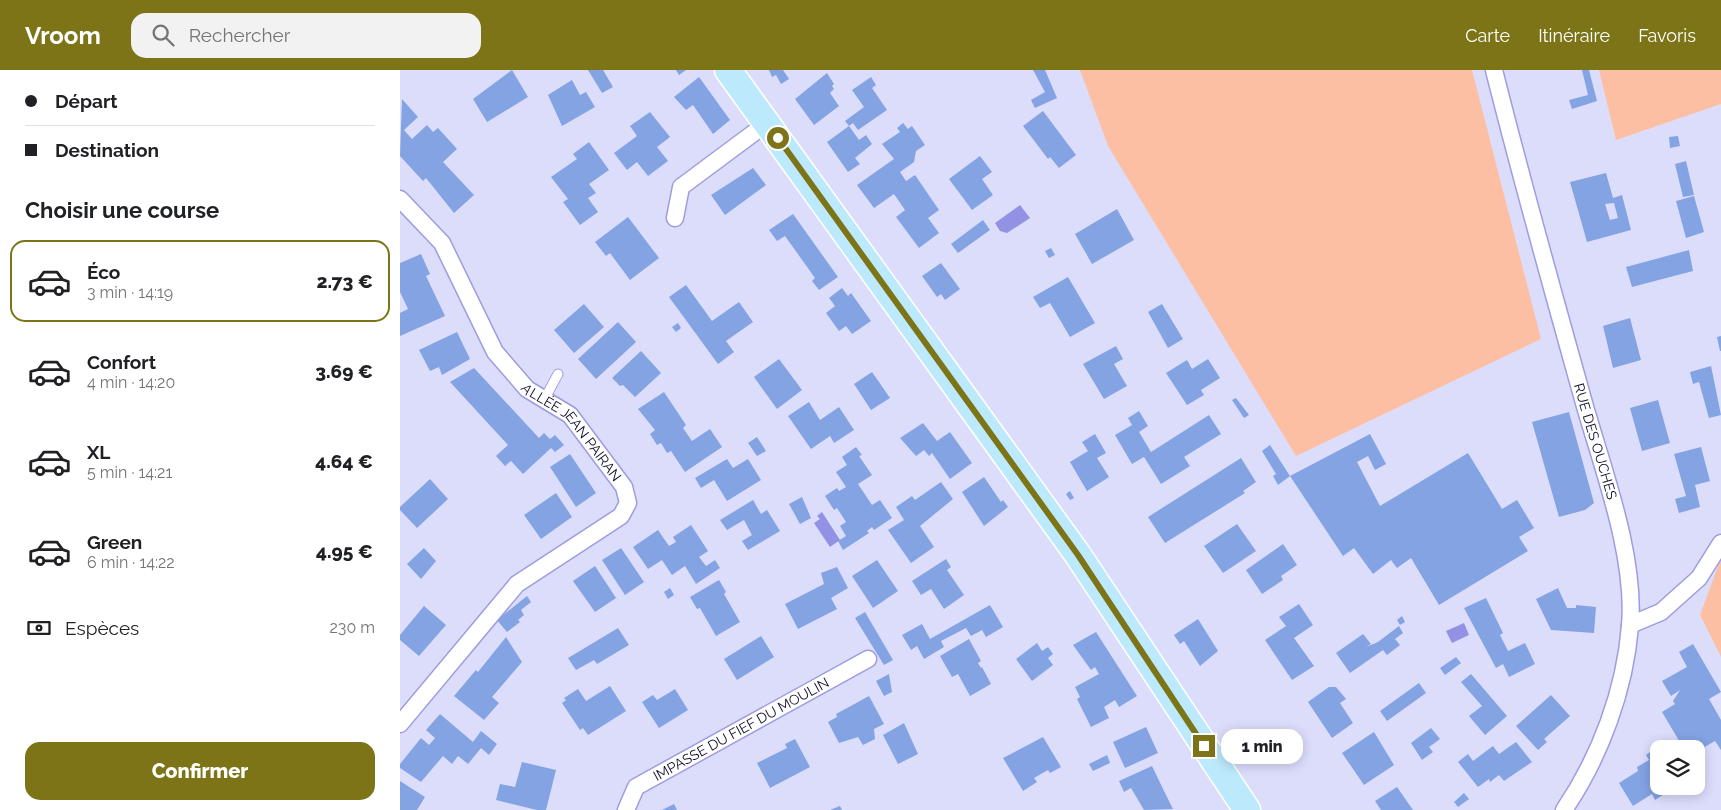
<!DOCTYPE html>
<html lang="fr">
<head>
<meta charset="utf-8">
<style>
  body { margin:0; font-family:Raleway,sans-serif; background:#f2f2f2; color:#202124; height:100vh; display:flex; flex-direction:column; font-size:19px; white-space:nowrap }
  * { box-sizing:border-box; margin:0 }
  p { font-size:16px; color:#757577 }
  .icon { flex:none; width:28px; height:28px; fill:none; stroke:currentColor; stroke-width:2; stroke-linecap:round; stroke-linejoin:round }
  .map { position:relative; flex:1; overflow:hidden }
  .details { display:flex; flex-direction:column; background:#fff; width:400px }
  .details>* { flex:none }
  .hud { display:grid; align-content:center; height:110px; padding:0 25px; background:#fff }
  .tools { position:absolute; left:1250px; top:670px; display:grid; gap:10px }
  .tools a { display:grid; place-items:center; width:55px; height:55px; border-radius:10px; background:#fff; box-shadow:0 2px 12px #0003; font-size:25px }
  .end { position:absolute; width:22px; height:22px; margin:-11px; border:6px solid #7c7416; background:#fff; box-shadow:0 0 0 2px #fff }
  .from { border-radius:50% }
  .bubble { position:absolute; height:35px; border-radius:15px; background:#fff; box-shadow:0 2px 12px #0003; font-size:16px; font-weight:800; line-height:35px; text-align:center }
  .hud b { display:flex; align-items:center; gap:18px; height:48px; font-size:19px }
  .hud b+b { border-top:1px solid #e0e0e0 }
  .hud i { width:12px; height:12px; background:#202124 }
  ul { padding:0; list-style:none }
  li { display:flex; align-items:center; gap:15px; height:82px; margin:0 10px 8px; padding:0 15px; border:2px solid transparent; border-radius:15px }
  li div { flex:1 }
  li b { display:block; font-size:19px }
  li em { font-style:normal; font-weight:800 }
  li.current { border-color:#7c7416 }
  li>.icon { width:45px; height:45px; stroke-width:1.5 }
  h2 { padding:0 25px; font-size:22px; line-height:60px }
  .pay { display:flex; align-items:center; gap:12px; height:55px; padding:0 25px; font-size:19px }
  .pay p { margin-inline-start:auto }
  .primary-button { display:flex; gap:10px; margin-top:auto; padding:10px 25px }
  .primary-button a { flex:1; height:58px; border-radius:15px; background:#7c7416; color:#fff; font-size:20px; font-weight:800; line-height:58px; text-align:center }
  header { display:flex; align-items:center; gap:30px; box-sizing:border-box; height:70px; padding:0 25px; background:#7c7416; color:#fff }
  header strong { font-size:24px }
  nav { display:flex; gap:28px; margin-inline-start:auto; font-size:18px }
  .search { width:350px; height:45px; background:#f2f2f2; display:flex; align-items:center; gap:12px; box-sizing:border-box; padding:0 18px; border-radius:15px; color:#757577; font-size:19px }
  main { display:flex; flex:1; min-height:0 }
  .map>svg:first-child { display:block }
  .green { fill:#fdbfa4 }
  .water { fill:#9391e3 }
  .building { fill:#83a3e3; fill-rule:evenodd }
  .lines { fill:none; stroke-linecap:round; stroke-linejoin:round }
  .lane-casing { stroke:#9d9ce2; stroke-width:11 }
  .street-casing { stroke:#9d9ce2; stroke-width:19 }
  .primary-casing { stroke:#fff; stroke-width:29 }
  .lane { stroke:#fff; stroke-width:9 }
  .street { stroke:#fff; stroke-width:16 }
  .primary { stroke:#bce9fb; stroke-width:26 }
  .route { stroke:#7c7416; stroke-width:6 }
  .labels { text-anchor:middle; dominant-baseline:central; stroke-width:4.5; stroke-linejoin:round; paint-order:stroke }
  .street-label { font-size:14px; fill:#110f28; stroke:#ebecfb }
</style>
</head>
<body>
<header>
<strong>Vroom</strong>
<div class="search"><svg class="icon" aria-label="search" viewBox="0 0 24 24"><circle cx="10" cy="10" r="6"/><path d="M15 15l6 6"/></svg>Rechercher</div>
<nav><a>Carte</a><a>Itinéraire</a><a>Favoris</a></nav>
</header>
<main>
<section class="details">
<div class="hud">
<b><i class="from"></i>Départ</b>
<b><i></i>Destination</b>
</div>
<h2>Choisir une course</h2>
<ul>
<li class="current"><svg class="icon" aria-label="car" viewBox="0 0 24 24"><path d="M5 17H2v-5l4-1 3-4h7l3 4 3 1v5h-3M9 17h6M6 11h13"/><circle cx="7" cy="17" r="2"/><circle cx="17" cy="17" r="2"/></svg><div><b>Éco</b><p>3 min · 14:19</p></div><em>2.73 €</em></li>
<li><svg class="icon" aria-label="car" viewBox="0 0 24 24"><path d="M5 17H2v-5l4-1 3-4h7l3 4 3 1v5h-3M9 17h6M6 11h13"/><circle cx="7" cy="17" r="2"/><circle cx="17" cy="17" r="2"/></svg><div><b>Confort</b><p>4 min · 14:20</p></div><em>3.69 €</em></li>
<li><svg class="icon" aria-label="car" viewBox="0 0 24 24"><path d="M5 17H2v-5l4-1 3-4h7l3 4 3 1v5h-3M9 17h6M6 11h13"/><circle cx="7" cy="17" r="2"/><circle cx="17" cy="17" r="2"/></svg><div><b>XL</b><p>5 min · 14:21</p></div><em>4.64 €</em></li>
<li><svg class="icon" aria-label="car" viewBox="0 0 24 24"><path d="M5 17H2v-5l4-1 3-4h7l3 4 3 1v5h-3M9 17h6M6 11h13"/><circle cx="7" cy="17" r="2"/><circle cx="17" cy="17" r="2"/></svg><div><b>Green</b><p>6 min · 14:22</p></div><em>4.95 €</em></li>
</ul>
<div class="pay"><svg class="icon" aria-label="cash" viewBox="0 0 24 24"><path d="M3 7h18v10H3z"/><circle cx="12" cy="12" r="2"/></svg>Espèces<p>230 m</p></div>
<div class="primary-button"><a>Confirmer</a></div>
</section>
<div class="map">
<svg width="1321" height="740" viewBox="0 0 1321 740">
  <rect width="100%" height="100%" fill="#dcddfb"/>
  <path class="green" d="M680,0H1072L1141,269L896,386L708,76Z
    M1199,0H1321V34L1216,70Z
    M1321,488V587L1300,545Z"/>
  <path class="water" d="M620,135L630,148L607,163L600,161L595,153Z
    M422,442L440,470L430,477L414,453L420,449L417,446Z
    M1064,553L1069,565L1052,573L1046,561Z"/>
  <path class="building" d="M112,0L128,27L87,52L73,29Z
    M188,0H203L213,17L202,23Z
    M276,0H286L279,5Z
    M369,0H383L389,9L381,14L376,5L372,7Z
    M633,0H645L657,28L635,38L631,30L645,22Z
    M1182,0H1189L1197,31L1172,39L1169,30L1188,25Z
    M427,3L434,14L432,16L434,19L430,23L439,36L414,55L395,29Z
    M299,7L330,50L313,64L293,35L286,40L274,27Z
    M471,7L476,15L472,18L487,40L458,60L453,53L449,56L445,51L464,37L452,20Z
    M172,10L180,25L186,22L195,37L162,56L148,25Z
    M2,29L18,47L4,60L12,69L27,55L33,62L38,58L57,79L43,92L74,125L54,143L26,108L23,111L0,86Z
    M643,41L676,85L659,98L650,87L648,89L623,56Z
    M250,42L270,67L257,77L268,91L248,106L237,92L227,100L214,83L237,66L230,56Z
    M503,53L508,59L512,56L525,75L516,81L514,92L500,102L506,111L515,105L539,140L528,148L539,163L519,178L496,147L505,140L494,124L474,138L457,115L494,89L482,74L500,62L497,58Z
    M449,56L459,70L466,65L472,74L455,88L460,94L448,102L427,72Z
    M1278,66L1280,76L1270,78L1269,67Z
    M189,72L209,100L189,114L196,123L188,128L198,142L180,155L163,132L168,129L151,107L177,89L173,84Z
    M580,86L592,102L582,109L593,125L572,140L549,109Z
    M1286,91L1294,125L1283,127L1275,94Z
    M353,98L366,115L325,145L311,125Z
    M1206,103L1213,128L1222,125L1231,160L1187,172L1170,112ZM1214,133L1218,148L1210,150L1205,134Z
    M1294,126L1304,162L1286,168L1276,131Z
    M717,139L734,170L692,194L675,164Z
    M393,144L438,207L419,220L412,211L415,208L385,166L377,171L369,160Z
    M228,147L259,188L230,210L210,183L206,186L195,172Z
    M583,150L590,160L558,183L551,174Z
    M651,178L655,185L649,188L645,181Z
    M1289,180L1293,201L1232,217L1226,197Z
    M21,184L30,204L26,206L45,246L0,266V243L8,239L0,222V193Z
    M541,193L560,219L545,230L541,224L537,227L522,206Z
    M668,207L695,253L670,267L650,233L640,238L633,227Z
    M286,215L312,251L339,232L353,252L326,271L334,282L318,294L269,227Z
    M442,218L448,226L451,223L471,251L452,264L446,256L439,261L426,243L435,236L429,228Z
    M184,234L204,257L174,283L154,260Z
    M762,234L783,269L768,278L748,242Z
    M1230,248L1241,290L1213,298L1203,256Z
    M218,252L236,272L196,309L178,289Z
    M278,253L281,258L276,262L272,257Z
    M57,262L70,289L42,305L39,297L30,301L19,280Z
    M1321,266V281H1320L1317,267Z
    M716,276L723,289L714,294L727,316L704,329L683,294Z
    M241,281L261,303L235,327L223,315L220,316L212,308Z
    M379,289L402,320L377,339L354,307Z
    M808,289L820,308L801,320L804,325L787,335L766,303L787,290L792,299Z
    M1311,296L1321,345L1309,348L1299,312L1293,314L1290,302Z
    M74,298L139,368L144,363L150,369L155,365L164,375L155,382L151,378L123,404L111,391L105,396L96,386L108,375L50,312Z
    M472,302L490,328L471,340L454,314Z
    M264,322L286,355L283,358L292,371L310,359L322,377L285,402L271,381L267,383L261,373L257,375L250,364L255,360L238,339Z
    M836,328L849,345L844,348L832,330Z
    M1258,330L1270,373L1242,381L1230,338Z
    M409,332L420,350L439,337L454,360L434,373L430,366L411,379L388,346Z
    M739,341L748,356L739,362L751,382L809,345L821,364L784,387L790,396L761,414L744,387L732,394L715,365L732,355L728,348Z
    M1169,342L1194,433L1185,440L1159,447L1132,352Z
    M523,353L537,371L550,362L572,393L550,409L532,383L529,386L524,380L516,386L500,368Z
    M695,364L706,383L697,388L709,407L687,421L670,392L688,381L682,372Z
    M970,364L986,394L975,400L968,386L957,392L980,436L1068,383L1102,439L1117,430L1134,458L1119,467L1128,481L1039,535L1011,488L997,498L991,490L973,504L954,478L943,486L890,406Z
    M357,367L366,381L357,386L348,373Z
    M870,375L890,406L878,415L873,406L876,404L862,381Z
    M456,377L462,385L459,386L472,405L458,414L472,435L480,430L492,448L474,460L472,457L467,461L469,463L443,480L438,471L446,466L440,456L446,452L437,438L434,440L425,426L437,418L439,421L446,417L436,402L447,395L442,387Z
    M1301,377L1310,411L1295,415L1300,437L1279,443L1275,429L1286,426L1274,384Z
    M170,384L196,423L176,437L150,397Z
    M841,388L856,412L843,421L845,423L765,473L748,447Z
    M327,389L333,398L348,389L361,410L327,431L314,410L301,418L295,408Z
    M584,407L601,432L603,430L608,437L584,456L562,422Z
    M30,409L48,429L17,458L0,440V437Z
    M541,412L553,429L520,456L534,477L511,493L488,460L504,450L496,437L512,426L515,430Z
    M670,421L674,428L670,430L666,424Z
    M156,423L172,447L141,469L124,445Z
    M402,427L411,448L400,454L389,434Z
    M353,430L361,444L367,440L380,461L348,480L342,471L352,465L344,450L327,460L320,450Z
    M837,454L856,481L823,503L804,476Z
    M291,455L308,481L299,487L306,496L315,490L320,498L296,514L285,496L272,505L262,490L248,499L233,477L258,460L269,476L276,472L273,467Z
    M883,474L897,495L881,506L883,510L862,524L846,500Z
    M24,478L36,491L21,509L7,494Z
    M221,478L244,512L225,525L202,490Z
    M546,489L551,497L547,500L564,525L544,539L531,519L521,525L512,511Z
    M477,490L498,521L473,538L452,506Z
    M195,496L216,528L195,542L173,511Z
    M437,497L448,518L431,528L437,539L398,559L385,534L424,514L421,503Z
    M319,510L326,522L324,524L340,552L316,566L300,538L297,539L290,527Z
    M270,518L274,525L268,529L264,522Z
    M1158,518L1167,538H1176V535L1196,537L1194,563L1151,560L1136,529Z
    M127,526L131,532L121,540L124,545L118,550L120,552L107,562L97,550Z
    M1086,528L1103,563L1100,565L1108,581L1125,573L1135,594L1109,607L1103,594L1096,598L1064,538Z
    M899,534L913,555L894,568L914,596L892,610L865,570L886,556L879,547Z
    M590,535L603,557L586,567L582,560L571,566L566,558L541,571L544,577L524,589L517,576L511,580L502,565L522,554L530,569Z
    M24,536L46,555L19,586L0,570V565Z
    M465,542L493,590L484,595L455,548Z
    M1002,546L1005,552L1000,555L997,550Z
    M798,549L818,581L800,596L784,571L780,574L774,565Z
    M999,556L1003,563L995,569L1000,575L987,585L983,580L950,603L936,583L963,564L971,574L966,577L978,572Z
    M218,558L229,575L197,594L194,590L176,600L168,588Z
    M696,562L737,626L719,637L715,630L704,637L709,648L691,657L677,629L680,627L675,617L699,604L695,597L691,600L673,575Z
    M361,566L374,587L337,610L324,589Z
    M106,567L122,592L92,627L99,633L84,650L54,626L76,600L78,602Z
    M569,569L581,591L578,593L581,598L582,597L591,614L570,626L558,604L552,607L540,586Z
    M637,573L642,581L648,577L653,584L648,588L653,595L632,611L616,589Z
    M1293,574L1321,622L1309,629L1321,650V680L1315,671L1296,682V679H1284L1262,642L1275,634L1273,631L1280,620L1271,626L1262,611L1287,597L1279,582Z
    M1056,587L1061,593L1045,605L1040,598Z
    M489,604L492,622L484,626L476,611Z
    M1071,604L1107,646L1085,665L1069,646L1082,636L1061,612Z
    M1019,613L1026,623L987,651L980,641Z
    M210,616L226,641L188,665L183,658L180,660L162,633L166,630L164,628L178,619L186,631Z
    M929,617H936L946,629L940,633L953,653L932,668L908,632Z
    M275,619L288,640L259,658L242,632L253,625L257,630Z
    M1151,625L1170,646L1144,669L1147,672L1138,680L1116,656Z
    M469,626L484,654L474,659L475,669L463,675L458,667L439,673L428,652L437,647L436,644Z
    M40,644L73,672L81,661L97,674L89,685L81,678L68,694L58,686L52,694L43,686L21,712L0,698V694L21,668L29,675L35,668L26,660Z
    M504,653L518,684L498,694L483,665Z
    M746,657L758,683L725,698L713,672Z
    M1031,658L1040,669L1029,677L1033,682L1022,690L1011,673Z
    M974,662L994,695L964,715L942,683Z
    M643,667L661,697L650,703L648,700L634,708L637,712L623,721L603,688Z
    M395,669L410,697L370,718L357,693L387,678L385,674Z
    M1116,672L1132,692L1104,711L1099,705L1090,712L1089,709L1078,717L1058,692L1068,684L1073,691L1093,676L1099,684Z
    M1257,677L1259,716H1266L1269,721L1255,730L1252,724L1233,736L1219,713L1238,701L1237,697L1249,690L1246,685Z
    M707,685L710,693L693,701L689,694Z
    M122,692L156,700L146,740H137L96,730L100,714L115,717Z
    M752,696L764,721L773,739L744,740L731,718L724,722L719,711Z
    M0,711L25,727L17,740H0Z
    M997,717L1013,740H981L975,731Z
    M1064,723L1069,729L1058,737L1054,732Z
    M274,734L277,740H262Z
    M440,736L442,740H430Z"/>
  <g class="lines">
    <defs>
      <path id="lane" d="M144,330L158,304"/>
      <g id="street">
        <path id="s1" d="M1094,0C1122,112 1153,222 1184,333C1203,400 1236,486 1230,556C1225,620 1200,687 1164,740"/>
        <path id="s2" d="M0,129L42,173L95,282L127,319L170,345L224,417L228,433L221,446L117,514L0,654"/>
        <path d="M275,148L281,117L367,53"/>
        <path d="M1230,555L1261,542L1299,508L1321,473"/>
        <path id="s3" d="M226,740L236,717L468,589"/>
      </g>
      <path id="primary" d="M328,0L678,485L847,740"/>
    </defs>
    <use href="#lane" class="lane-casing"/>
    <use href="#street" class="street-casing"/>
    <use href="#primary" class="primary-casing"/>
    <use href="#lane" class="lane"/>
    <use href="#street" class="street"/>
    <use href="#primary" class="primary"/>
  </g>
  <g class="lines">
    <path class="route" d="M378,68L678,485L804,676"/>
  </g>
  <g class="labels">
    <g class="street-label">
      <text stroke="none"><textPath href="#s2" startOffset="294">ALLÉE JEAN PAIRAN</textPath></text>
      <text stroke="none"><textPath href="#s1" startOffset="385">RUE DES OUCHES</textPath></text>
      <text stroke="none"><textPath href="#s3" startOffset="145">IMPASSE DU FIEF DU MOULIN</textPath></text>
    </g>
  </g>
</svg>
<div class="tools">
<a><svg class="icon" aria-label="layers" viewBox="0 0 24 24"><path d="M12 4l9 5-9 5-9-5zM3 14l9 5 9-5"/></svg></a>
</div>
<i class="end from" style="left:378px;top:68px"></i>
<i class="end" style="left:804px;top:676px"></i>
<div class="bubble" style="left:821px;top:659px;width:82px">1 min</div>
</div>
</main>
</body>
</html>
